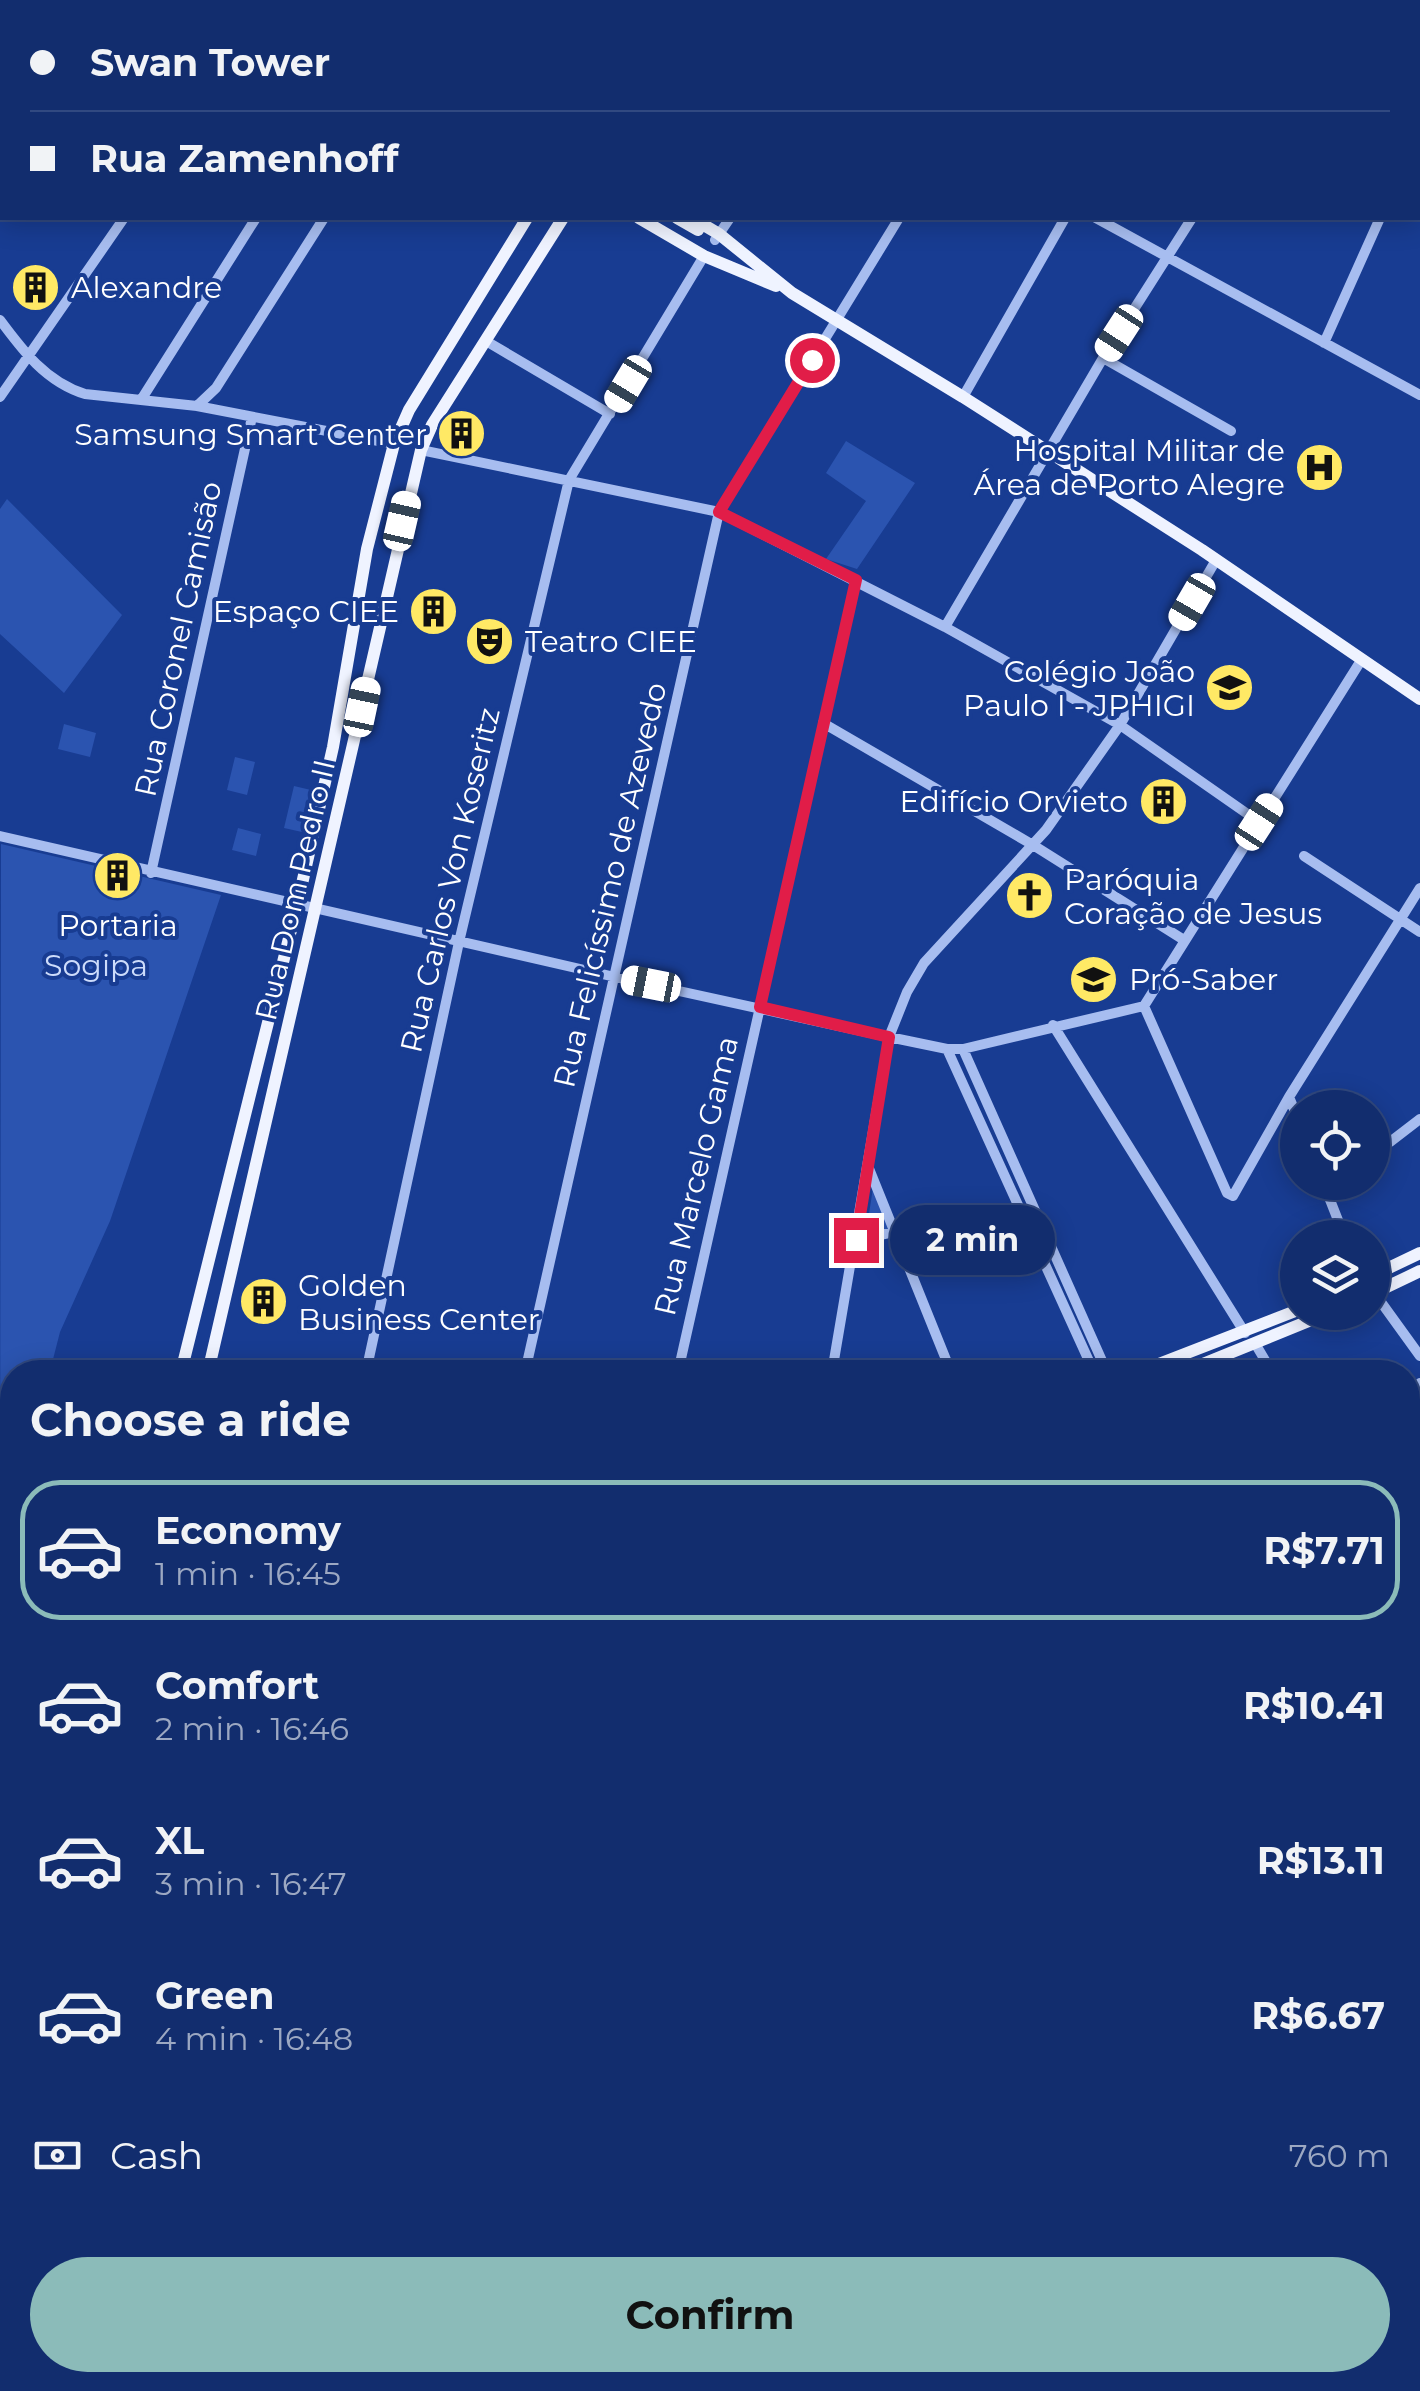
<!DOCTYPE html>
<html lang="en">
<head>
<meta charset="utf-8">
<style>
  body { margin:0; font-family:Montserrat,sans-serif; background:#1b3573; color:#f1f3f6; height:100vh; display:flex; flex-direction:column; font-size:38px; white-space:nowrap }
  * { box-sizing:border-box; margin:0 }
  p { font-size:32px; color:#9ca8c2 }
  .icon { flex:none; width:55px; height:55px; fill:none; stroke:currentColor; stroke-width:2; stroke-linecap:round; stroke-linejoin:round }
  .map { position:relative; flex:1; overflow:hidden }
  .sheet { position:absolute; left:0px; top:1360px; width:1420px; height:1032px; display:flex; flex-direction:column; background:#122d6e; border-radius:40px 40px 0 0; box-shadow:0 5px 25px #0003,0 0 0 2px #314981 }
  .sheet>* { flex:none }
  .guide { position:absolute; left:0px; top:0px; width:1420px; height:220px; box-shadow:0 5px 25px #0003,0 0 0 2px #314981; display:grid; align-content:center; height:220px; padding:0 30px; background:#122d6e }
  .fabs { position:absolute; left:1280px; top:1090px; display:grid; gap:20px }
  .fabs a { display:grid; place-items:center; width:110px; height:110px; border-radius:50%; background:#122d6e; box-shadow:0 5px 25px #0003,0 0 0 2px #314981; font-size:50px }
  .end { position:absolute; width:45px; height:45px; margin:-22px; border:12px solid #e11d48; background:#fff; box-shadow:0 0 0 5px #fff }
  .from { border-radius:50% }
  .bubble { position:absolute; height:70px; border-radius:35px; background:#122d6e; box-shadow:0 5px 25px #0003,0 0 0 2px #314981; font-size:32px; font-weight:700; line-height:70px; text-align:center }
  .car { position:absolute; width:30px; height:60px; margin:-30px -15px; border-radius:12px; box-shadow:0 0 8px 2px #0007; background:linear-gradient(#fff 24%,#345 0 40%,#fff 0 76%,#345 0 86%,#fff 0) }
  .guide b { display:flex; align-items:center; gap:35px; height:95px; font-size:38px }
  .guide b+b { border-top:2px solid #314981 }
  .guide i { width:25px; height:25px; background:#f1f3f6 }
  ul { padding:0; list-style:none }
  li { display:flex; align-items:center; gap:30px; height:140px; margin:0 20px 15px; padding:0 10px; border:5px solid transparent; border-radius:40px }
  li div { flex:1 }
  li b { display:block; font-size:38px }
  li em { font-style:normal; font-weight:700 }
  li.active { border-color:#8bbbb9 }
  li>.icon { width:90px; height:90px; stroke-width:1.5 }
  h2 { padding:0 30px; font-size:45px; line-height:120px }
  .pay { display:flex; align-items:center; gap:25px; height:110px; padding:0 30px; font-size:38px }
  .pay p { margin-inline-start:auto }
  .action { display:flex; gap:20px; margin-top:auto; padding:20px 30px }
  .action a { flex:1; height:115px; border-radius:60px; background:#8bbbb9; color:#111; font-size:40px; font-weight:700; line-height:115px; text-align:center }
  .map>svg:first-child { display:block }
  .green { fill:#2b54b0 }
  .water { fill:#2a4485; stroke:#99b6f2; stroke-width:2.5 }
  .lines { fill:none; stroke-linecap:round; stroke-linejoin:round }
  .minor { stroke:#a7bdf0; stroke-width:10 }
  .major { stroke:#eff3ff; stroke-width:12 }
  .route { stroke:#e11d48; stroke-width:12 }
  .labels { text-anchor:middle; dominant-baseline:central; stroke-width:8; stroke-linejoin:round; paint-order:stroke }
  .poi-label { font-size:30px; fill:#fff; stroke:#183c92; text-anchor:start }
  .street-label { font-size:30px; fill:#fff; stroke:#183c92 }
  .park-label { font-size:30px; fill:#cddcfb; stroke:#183c92 }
</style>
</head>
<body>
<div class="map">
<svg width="1420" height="2391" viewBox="0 0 1420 2391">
  <rect width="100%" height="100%" fill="#183c92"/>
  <path class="green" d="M846,441L915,483L857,569L826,559L866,501L826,473Z
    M7,499L122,615L64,693L0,634V509Z
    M64,724L96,733L90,757L58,749Z
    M235,757L255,762L247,795L227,790Z
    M294,786L311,790L302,832L284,828Z
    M238,828L261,834L256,856L232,850Z
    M1,844L221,895L110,1221L60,1332L50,1371L12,1372V1565L0,1562Z
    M873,1188L889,1229L866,1233Z"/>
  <path class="water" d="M0,1390L12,1399V1421L0,1437Z"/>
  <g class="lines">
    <path class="minor" d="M725,0L729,2
      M120,2L122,0
      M272,2L274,0
      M451,2L452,0
      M867,2L869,0
      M1033,2L1035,0
      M1202,2L1204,0
      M1321,2L1323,0
      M0,71L2,72
      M1418,135L1420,130
      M0,174L2,170
      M1096,218L1420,395
      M715,240L730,218
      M0,320C23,351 46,382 85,394L197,406L394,444
      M486,341L610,414
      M1324,343L1380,218
      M1103,358L1231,431
      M0,397L124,218
      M963,397L1065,218
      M141,400L256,218
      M197,406L216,388L324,218
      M421,450L719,512L945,627L1120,725L1259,822
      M945,627L1103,358L1192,218
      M823,723L1033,845L1184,940
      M0,836L615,977L889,1037L947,1049H963L1144,1006L1362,659
      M1304,856L1420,932
      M151,873L252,417
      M1144,1006L1227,1193L1233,1196L1289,1097L1420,888
      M1053,1025L1245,1333
      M947,1049L1094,1372
      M963,1049L1107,1372
      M1289,1097L1298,1119
      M1372,1150L1390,1142L1420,1119
      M868,1166L951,1372
      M1323,1182L1345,1238
      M856,1240L894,1232
      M1373,1291L1420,1356
      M1256,1345L1272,1372
      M366,1372L459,942L569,480L704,256
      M525,1372L719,512L899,218
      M678,1372L856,580
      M832,1372L889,1037L907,992L924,963L1046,830L1120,725L1216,560
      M1408,1392L1420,1383
      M0,1577L12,1580
      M1408,1593L1420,1613
      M1408,1816L1420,1807
      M1408,1861L1420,1881
      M0,1882L12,1867
      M1408,1886L1420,1907
      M1408,2023L1420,2014
      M1408,2159L1420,2177
      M1408,2234L1420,2225
      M1408,2345L1420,2363
      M157,2380L164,2391
      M881,2380L889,2391
      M1041,2380L1049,2391
      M316,2391L331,2380
      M609,2391L624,2380
      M898,2391L913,2380
      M1185,2391L1201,2380"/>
    <path class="major" d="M281,0L284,2
      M296,0L301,2
      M658,2L659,0
      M694,2L695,0
      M639,218L704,256L776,286
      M677,218L698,230
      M692,218L719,234L792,293L963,397L1202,550L1420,699
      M1372,1276L1420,1253
      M1372,1294L1420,1271
      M181,1372L297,906L333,747L367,549L394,444L409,410L527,218
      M208,1372L421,450L432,425L563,218
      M1138,1372L1298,1310
      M1183,1372L1331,1312
      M0,1757L12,1766
      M0,1814L12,1825
      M0,1863L12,1849
      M0,2195L12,2177
      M498,2380L506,2391
      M676,2380L683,2391
      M20,2391L35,2380"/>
  </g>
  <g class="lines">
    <path class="route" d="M812,360L719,512L856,580L760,1007L889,1037L856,1240"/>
  </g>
  <defs>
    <symbol id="building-disc" viewBox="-11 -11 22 22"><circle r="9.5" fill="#ffe965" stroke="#183c92"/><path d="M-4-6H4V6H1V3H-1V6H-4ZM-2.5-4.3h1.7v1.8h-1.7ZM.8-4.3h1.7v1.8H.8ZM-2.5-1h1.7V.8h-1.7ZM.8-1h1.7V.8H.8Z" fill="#111"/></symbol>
    <symbol id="hospital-disc" viewBox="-11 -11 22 22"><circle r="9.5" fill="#ffe965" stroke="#183c92"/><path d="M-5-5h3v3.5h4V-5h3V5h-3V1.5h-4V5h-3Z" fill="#111"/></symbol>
    <symbol id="theatre-disc" viewBox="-11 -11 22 22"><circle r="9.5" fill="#ffe965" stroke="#183c92"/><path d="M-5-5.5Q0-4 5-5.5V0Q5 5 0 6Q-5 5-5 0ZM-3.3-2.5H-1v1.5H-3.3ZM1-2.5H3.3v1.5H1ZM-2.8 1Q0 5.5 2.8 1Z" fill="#111"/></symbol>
    <symbol id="school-disc" viewBox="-11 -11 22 22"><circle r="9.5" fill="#ffe965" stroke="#183c92"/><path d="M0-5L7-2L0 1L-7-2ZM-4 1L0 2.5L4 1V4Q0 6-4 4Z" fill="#111"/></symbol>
    <symbol id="church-disc" viewBox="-11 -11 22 22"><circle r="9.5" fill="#ffe965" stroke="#183c92"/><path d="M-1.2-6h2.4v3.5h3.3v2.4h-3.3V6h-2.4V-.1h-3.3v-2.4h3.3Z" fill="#111"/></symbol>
  </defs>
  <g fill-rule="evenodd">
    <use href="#building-disc" x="8" y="260" width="55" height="55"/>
    <use href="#building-disc" x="434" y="406" width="55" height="55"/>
    <use href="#hospital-disc" x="1292" y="440" width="55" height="55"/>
    <use href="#building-disc" x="406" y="584" width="55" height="55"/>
    <use href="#theatre-disc" x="462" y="614" width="55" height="55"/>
    <use href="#school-disc" x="1202" y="660" width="55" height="55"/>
    <use href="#building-disc" x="1136" y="774" width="55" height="55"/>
    <use href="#building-disc" x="90" y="848" width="55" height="55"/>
    <use href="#church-disc" x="1002" y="868" width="55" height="55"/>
    <use href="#school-disc" x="1066" y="952" width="55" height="55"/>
    <use href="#building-disc" x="236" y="1274" width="55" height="55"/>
  </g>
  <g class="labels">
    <g class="poi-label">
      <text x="71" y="287">Alexandre</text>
      <text x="427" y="434" text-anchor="end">Samsung Smart Center</text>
      <text x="1285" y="450" text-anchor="end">Hospital Militar de<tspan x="1285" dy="34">Área de Porto Alegre</tspan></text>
      <text x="399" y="611" text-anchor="end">Espaço CIEE</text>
      <text x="525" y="641">Teatro CIEE</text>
      <text x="1195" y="671" text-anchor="end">Colégio João<tspan x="1195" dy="34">Paulo I - JPHIGI</tspan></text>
      <text x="1128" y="801" text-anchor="end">Edifício Orvieto</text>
      <text x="1064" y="879">Paróquia<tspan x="1064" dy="34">Coração de Jesus</tspan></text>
      <text x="118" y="925" text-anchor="middle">Portaria</text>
      <text x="1129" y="979">Pró-Saber</text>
      <text x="298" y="1285">Golden<tspan x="298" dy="34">Business Center</tspan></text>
    </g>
    <g class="street-label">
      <text transform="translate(178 639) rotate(-78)">Rua Coronel Camisão</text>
      <text transform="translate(450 880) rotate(-77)">Rua Carlos Von Koseritz</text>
      <text transform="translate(610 885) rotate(-77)">Rua Felicíssimo de Azevedo</text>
      <text transform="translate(295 890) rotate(-77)">Rua Dom Pedro II</text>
      <text transform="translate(696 1176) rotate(-77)">Rua Marcelo Gama</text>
    </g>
    <g class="park-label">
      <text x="96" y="965">Sogipa</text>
    </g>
  </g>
</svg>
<div class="fabs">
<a><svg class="icon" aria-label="locate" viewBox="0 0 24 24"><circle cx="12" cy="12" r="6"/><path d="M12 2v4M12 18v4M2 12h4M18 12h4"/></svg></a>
<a><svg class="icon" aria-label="layers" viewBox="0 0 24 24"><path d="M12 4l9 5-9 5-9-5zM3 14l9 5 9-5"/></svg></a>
</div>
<i class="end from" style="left:812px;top:360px"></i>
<i class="end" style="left:856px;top:1240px"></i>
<div class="bubble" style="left:890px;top:1205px;width:165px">2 min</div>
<i class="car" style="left:1119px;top:333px;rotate:213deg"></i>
<i class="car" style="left:628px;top:384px;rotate:211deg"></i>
<i class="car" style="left:402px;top:521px;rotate:13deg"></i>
<i class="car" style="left:1192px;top:602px;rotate:210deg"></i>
<i class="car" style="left:362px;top:707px;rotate:12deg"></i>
<i class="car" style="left:1259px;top:822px;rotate:33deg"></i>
<i class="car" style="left:651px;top:984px;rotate:281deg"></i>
<div class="guide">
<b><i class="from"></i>Swan Tower</b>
<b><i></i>Rua Zamenhoff</b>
</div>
<section class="sheet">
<h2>Choose a ride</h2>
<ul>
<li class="active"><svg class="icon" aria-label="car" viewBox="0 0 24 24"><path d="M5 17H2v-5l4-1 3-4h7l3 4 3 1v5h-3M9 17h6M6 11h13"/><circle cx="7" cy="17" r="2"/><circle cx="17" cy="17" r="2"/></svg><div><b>Economy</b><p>1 min · 16:45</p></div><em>R$7.71</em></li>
<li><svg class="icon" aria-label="car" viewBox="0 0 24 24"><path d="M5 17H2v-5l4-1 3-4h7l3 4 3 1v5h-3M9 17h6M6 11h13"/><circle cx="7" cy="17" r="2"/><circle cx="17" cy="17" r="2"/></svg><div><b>Comfort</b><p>2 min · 16:46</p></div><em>R$10.41</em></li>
<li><svg class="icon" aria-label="car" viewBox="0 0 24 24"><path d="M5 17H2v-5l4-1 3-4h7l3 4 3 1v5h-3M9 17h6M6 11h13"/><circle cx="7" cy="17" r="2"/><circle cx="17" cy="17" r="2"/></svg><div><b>XL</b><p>3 min · 16:47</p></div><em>R$13.11</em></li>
<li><svg class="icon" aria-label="car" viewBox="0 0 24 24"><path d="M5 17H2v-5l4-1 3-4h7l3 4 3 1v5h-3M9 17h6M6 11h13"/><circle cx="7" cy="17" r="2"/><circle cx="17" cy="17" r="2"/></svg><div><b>Green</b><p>4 min · 16:48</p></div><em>R$6.67</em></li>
</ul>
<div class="pay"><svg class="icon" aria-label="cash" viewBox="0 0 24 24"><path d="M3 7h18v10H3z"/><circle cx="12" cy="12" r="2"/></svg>Cash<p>760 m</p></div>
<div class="action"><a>Confirm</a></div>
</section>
</div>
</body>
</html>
